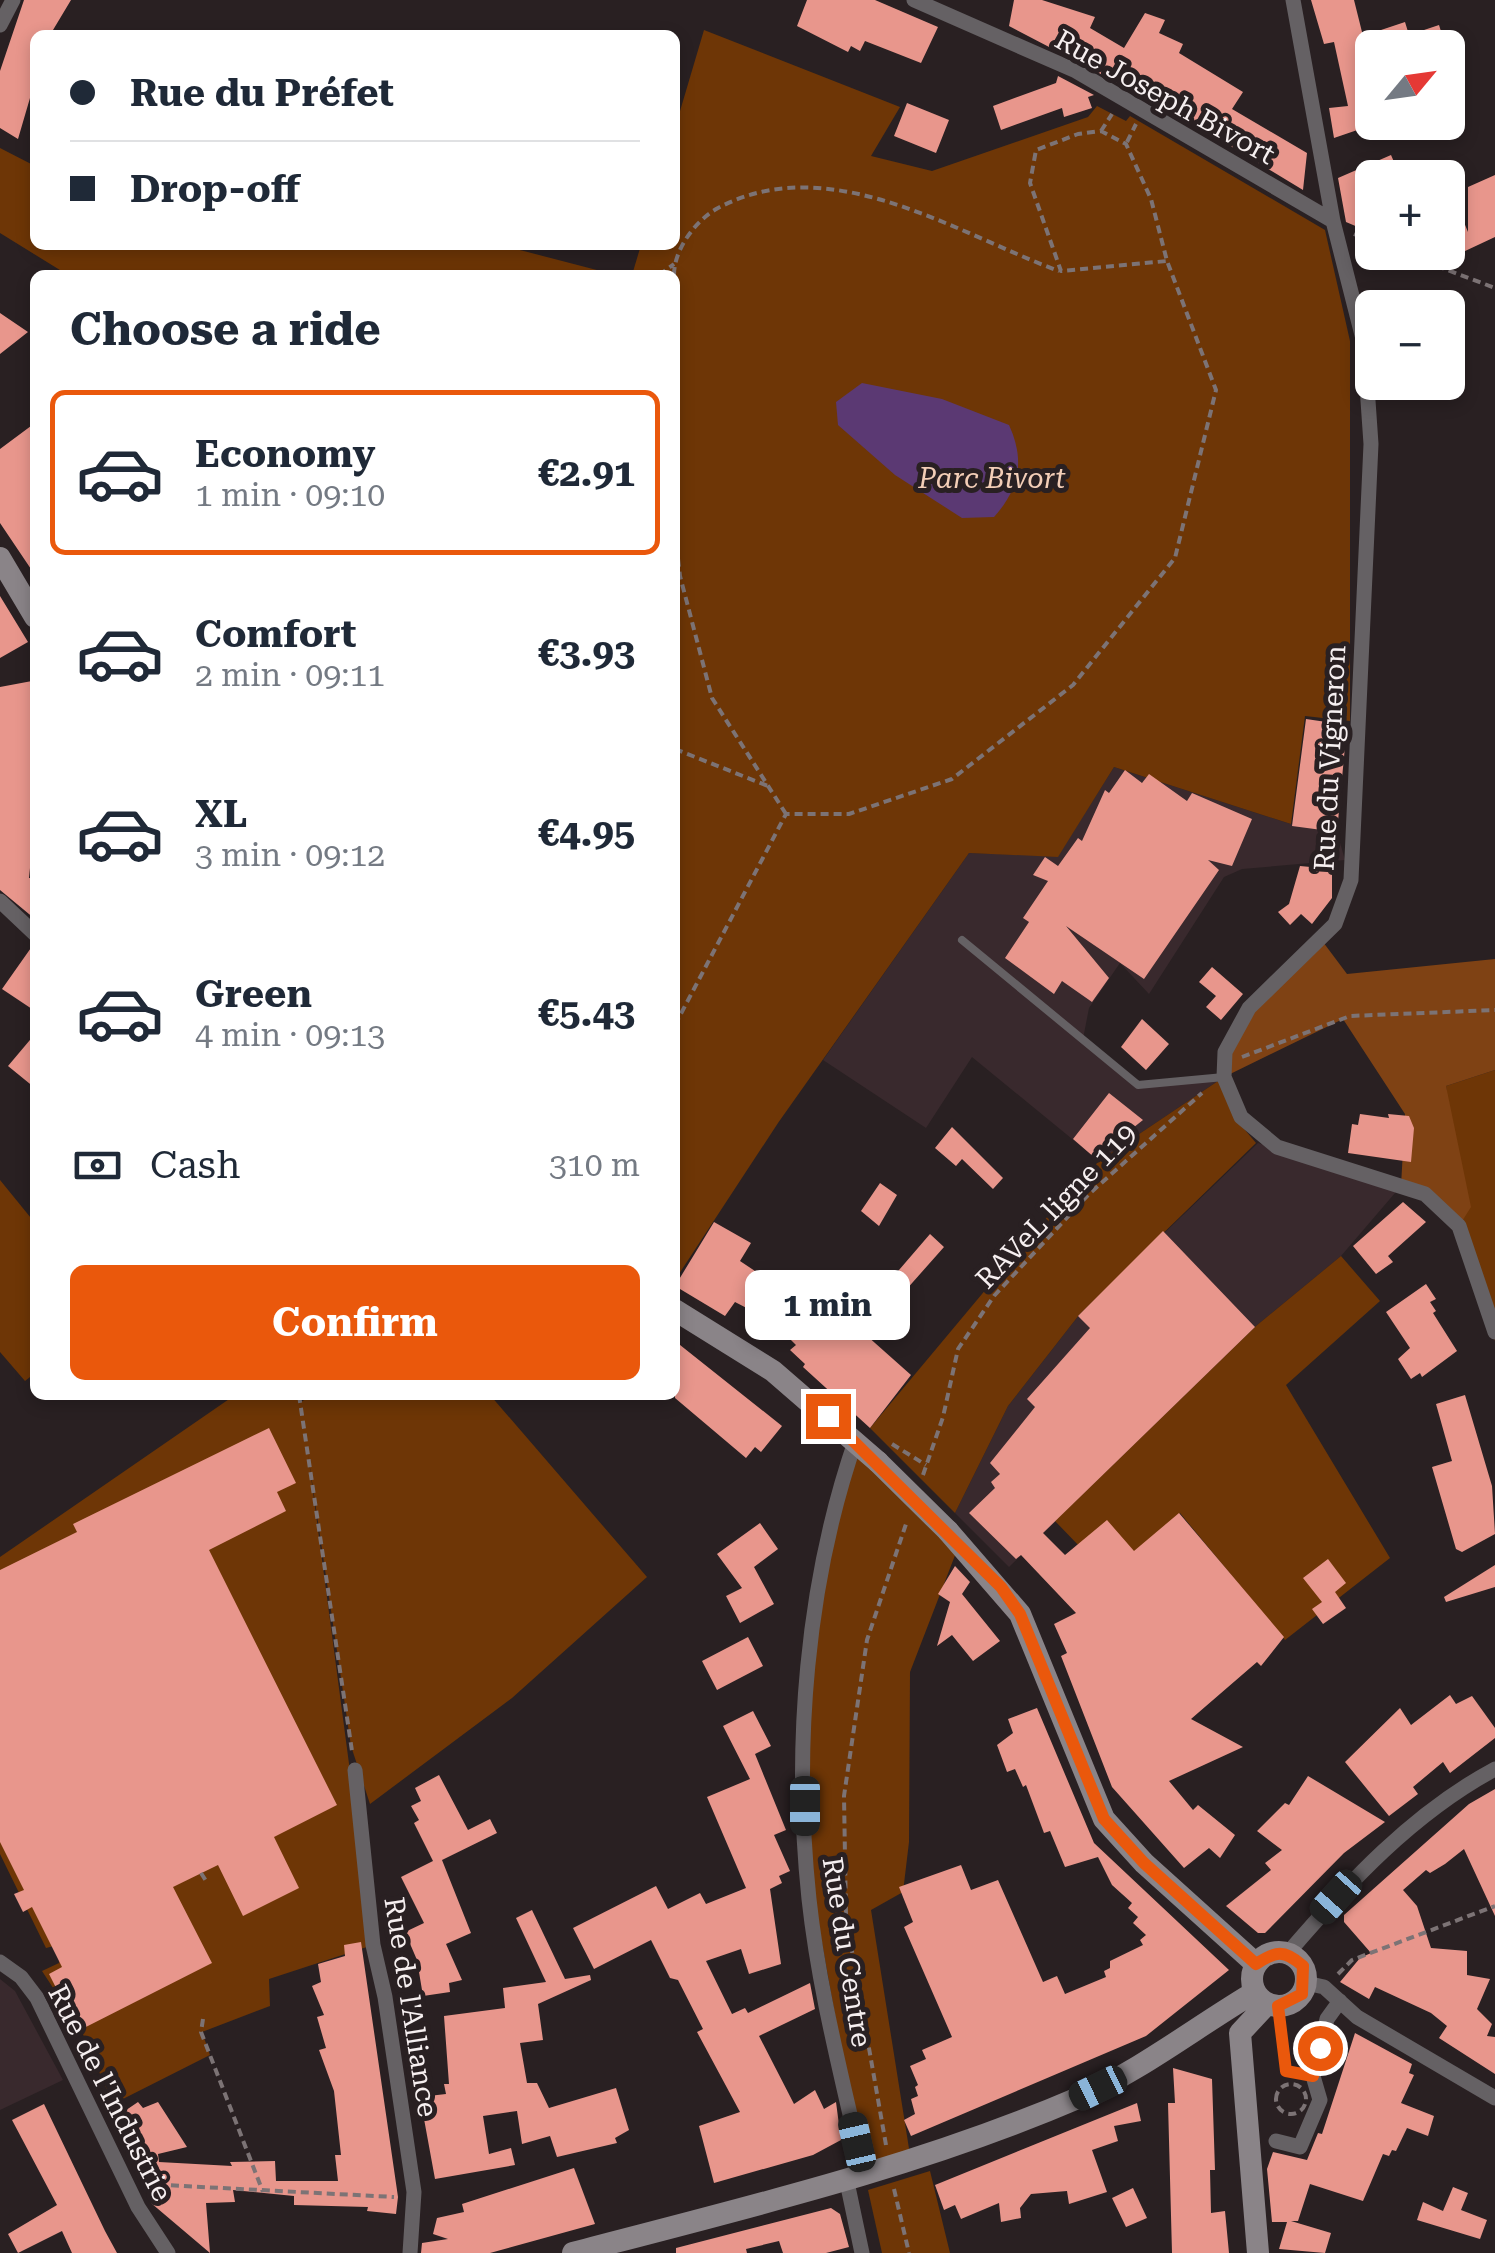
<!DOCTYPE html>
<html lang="en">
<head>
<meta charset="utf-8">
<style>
  body { margin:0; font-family:"Roboto Serif",serif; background:#f2f2f3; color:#1f2937; height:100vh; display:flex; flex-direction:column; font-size:38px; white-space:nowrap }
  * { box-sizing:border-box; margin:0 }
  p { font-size:32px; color:#747a83 }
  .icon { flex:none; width:55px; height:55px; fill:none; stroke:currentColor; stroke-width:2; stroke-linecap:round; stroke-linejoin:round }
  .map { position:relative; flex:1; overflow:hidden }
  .details { position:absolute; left:30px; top:270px; width:650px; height:1130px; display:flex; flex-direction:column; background:#fff; border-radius:15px; box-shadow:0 5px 15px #0003 }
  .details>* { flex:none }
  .guide { position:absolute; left:30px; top:30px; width:650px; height:220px; border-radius:15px; box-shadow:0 5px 15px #0003; display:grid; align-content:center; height:220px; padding:0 40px; background:#fff }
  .needle { width:65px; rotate:61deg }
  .fabs { position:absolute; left:1355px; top:30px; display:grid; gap:20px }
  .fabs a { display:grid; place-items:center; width:110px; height:110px; border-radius:15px; background:#fff; box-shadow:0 5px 15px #0003; font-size:50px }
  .end { position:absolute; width:45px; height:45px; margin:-22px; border:12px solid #ea580c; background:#fff; box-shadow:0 0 0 5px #fff }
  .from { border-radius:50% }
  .bubble { position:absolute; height:70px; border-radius:15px; background:#fff; box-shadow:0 5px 15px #0003; font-size:32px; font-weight:700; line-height:70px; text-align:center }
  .car { position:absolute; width:30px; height:60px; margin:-30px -15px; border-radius:12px; box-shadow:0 0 8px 2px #0007; background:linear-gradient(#222 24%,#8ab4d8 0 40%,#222 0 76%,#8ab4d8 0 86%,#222 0) }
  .guide b { display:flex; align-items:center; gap:35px; height:95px; font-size:38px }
  .guide b+b { border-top:2px solid #e0e1e3 }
  .guide i { width:25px; height:25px; background:#1f2937 }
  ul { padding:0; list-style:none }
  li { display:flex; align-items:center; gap:30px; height:165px; margin:0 20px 15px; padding:0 20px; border:5px solid transparent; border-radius:15px }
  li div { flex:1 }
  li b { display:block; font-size:38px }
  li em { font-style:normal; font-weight:700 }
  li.current { border-color:#ea580c }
  li>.icon { width:90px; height:90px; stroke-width:1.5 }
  h2 { padding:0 40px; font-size:45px; line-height:120px }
  .pay { display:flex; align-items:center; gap:25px; height:110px; padding:0 40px; font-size:38px }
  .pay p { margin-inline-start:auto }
  .button { display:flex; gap:20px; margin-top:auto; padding:20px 40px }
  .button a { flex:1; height:115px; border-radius:15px; background:#ea580c; color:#fff; font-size:40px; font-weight:700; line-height:115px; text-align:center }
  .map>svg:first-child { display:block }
  .built { fill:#39292d }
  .green { fill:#6e3606 }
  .forest { fill:#7f4214 }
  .water { fill:#5b3973 }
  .building { fill:#e8968c }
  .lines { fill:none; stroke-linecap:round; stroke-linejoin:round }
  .path { stroke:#7c7375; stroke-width:4; stroke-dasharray:8 5; stroke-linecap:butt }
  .lane { stroke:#656164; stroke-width:8 }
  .street { stroke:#656164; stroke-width:15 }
  .secondary { stroke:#8a8488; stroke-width:22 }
  .secondary-bridge { stroke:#8a8488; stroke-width:22 }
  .route { stroke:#ea580c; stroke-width:12 }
  .labels { text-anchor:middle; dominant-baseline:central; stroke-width:10; stroke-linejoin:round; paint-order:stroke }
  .street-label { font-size:28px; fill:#f6eff0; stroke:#292022 }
  .park-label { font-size:28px; font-style:italic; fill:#f3ceb7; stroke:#292022 }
</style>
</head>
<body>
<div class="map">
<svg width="1495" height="2253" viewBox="0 0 1495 2253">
  <rect width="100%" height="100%" fill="#292022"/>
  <path class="built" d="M1114,767L1291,824L1337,832L1345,860L1242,869L1224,877L1149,994L1120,963L1089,1008L1083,1039L1138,1085L1224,1077L1099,1161L972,1057L926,1128L823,1060L969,853L1058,856Z
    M1258,1143L1401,1186L1341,1256L1256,1326L1009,1567L955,1513L1008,1406L1079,1315Z
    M0,1979L15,1991L63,2080L0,2110Z"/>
  <path class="green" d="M704,30L900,107L871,156L932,171L1088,117L1097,106L1126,121L1130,116L1325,230L1350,341V721L1305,716L1291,824L1114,767L1058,857L969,853L778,1123L675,1280V275H632L641,245H675V128Z
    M0,148L35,166V245H516V249L616,275H68L0,233Z
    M1495,1070V1341L1459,1226L1446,1086Z
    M1224,1077L1235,1118L1256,1143L1079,1315L1008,1406L955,1513L870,1428L1038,1227L1099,1161Z
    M0,1180L35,1223V1373L25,1381L0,1352Z
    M1341,1256L1380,1301L1286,1385L1390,1558L1285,1640L1180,1513L1108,1576L1055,1521L1256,1326Z
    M235,1395H299L301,1402L312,1395H490L647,1577L512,1698L370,1804L351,1746L308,1454L373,1945L269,1979L270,2006L202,2032L210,2055L113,2104L82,2032L42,1971L59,1963L58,1945L46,1948L0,1854V1557Z
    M856,1439L959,1545L910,1672L909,1842L903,1892L871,1910L911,2161L864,2176L806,1854L808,1699L829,1543Z
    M930,2171L950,2253H882L868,2190Z"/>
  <path class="forest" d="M1320,938L1347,974L1495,959V1070L1446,1086L1471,1207L1459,1226L1401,1186L1405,1114L1343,1019L1224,1077L1242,1021Z"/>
  <path class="water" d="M862,383L942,399L1009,425C1025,460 1020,488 994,517L962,518L895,475L838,425L836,402Z"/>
  <path class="building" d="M24,0H71L50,35H35V99L30,98L18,139L0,128V71Z
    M807,0H875L938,27L921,63L865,41L860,51L851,46L848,52L797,26Z
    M1014,0H1042L1095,17L1090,28L1124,48L1145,13L1165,20L1159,33L1183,44L1179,53L1243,92L1232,109L1307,153L1303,190L1127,83L1122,85L1009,26Z
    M1311,0H1354L1363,36L1405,22L1409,35L1439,25L1445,44L1372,48V125L1334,138L1329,108L1348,106L1334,42L1324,44Z
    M1058,76L1094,95L1088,97L1092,108L1064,117L1062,108L1001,130L993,106L1056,83Z
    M907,103L949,120L936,153L894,136Z
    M1391,155L1401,178H1372V233L1346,222L1338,178Z
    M1495,175V237L1448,259V184L1468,232V187Z
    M0,313L28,332L0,354Z
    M35,423V575L0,523V449Z
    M0,596L28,642L0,658Z
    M32,681L35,818L29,878H35V919L0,890V687Z
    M1306,719L1347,725L1337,832L1292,826Z
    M1125,770L1142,783L1149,774L1187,801L1192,793L1252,819L1232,866L1208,860L1219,870L1144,979L1066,926L1109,978L1092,1002L1062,981L1054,994L1005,958L1029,922L1023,918L1048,881L1033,875L1045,857L1058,866L1078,838L1082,841L1105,790L1109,793Z
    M1300,866L1332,869V898L1312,924L1301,914L1290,925L1278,912L1289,904Z
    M33,945H35V1011L2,989Z
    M1212,967L1243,994L1221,1020L1206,1007L1216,996L1199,982Z
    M1142,1019L1169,1044L1146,1070L1121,1047Z
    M35,1034V1088L8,1066Z
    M1109,1093L1143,1120L1095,1158L1073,1139Z
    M1360,1114L1389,1118L1388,1114L1409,1116L1414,1128L1411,1162L1348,1153L1352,1124L1358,1125Z
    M952,1127L1003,1178L993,1189L962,1159L956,1166L935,1148Z
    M880,1183L897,1195L879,1226L861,1211Z
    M1403,1202L1426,1222L1388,1256L1393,1262L1376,1274L1353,1246Z
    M714,1222L751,1243L740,1261L806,1305L813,1296L822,1304L829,1296L856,1320L930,1234L944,1247L866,1335L911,1375L870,1428L803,1367L805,1364L790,1350L796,1345L785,1334L789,1330L735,1302L725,1316L675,1286Z
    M1163,1231L1255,1327L1043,1533L1065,1555L1107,1520L1134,1551L1179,1513L1284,1637L1261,1666L1257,1662L1191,1719L1243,1747L1169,1781L1193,1810L1198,1805L1235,1835L1220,1858L1209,1848L1184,1868L1112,1787L1061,1656L1067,1653L1054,1624L1076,1613L1021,1555L1016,1559L969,1513L995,1488L991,1482L1000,1474L990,1463L1035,1407L1027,1399L1090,1328L1078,1316Z
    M1426,1284L1436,1299L1430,1302L1436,1311L1433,1313L1457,1351L1422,1377L1420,1373L1411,1379L1398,1359L1410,1348L1386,1312Z
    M675,1341L782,1426L761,1452L755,1447L746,1458L675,1398Z
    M1465,1395L1492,1486L1495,1534L1462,1552L1456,1549L1432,1467L1452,1461L1436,1404Z
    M269,1428L296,1483L277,1492L286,1511L209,1550L337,1805L274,1837L299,1888L243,1916L218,1865L173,1887L212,1963L78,2031L49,1974L62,1967L32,1907L23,1912L14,1894L24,1890L0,1842V1570L77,1532L73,1524Z
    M760,1523L778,1549L754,1567L774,1604L740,1623L726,1596L742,1588L717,1554Z
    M1328,1559L1346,1583L1335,1592L1346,1608L1323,1624L1312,1609L1322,1602L1303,1578Z
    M1495,1565V1587L1446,1602L1444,1597Z
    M955,1566L970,1582L962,1594L1000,1641L973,1661L952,1635L937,1646L950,1602L938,1594Z
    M748,1637L763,1666L717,1690L702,1661Z
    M1450,1695L1456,1704L1472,1696L1495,1728V1738L1450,1773L1443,1762L1413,1787L1418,1794L1389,1816L1345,1762L1400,1708L1411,1725Z
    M1037,1708L1094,1843L1229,1970L1146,2036L911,2136L904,2120L915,2114L911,2099L918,2096L915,2087L918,2085L910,2066L926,2059L922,2050L952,2037L904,1927L913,1922L899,1887L961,1865L971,1890L998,1880L1043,1982L1057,1976L1065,1994L1106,1977L1104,1971L1110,1968V1961L1143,1945L1140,1940L1146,1935L1133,1923L1138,1917L1128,1908L1132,1903L1112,1885L1098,1857L1065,1867L1050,1831L1044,1833L1026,1785L1023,1787L1015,1769L1007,1772L997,1745L1013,1733L1008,1719Z
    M753,1711L771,1746L755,1754L786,1830L774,1835L790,1871L779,1876L782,1883L770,1889L781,1964L749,1974L741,1949L706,1961L732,2014L745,2008L748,2013L810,1983L815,2009L759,2036L794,2104L815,2090L824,2109L836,2102L841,2140L813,2155L714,2183L699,2126L740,2112L697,2032L703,2029L678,1980L670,1978L651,1940L594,1969L573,1928L656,1886L668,1909L700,1893L706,1904L746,1888L707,1797L750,1779L723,1726Z
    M439,1775L468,1830L490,1819L497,1833L442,1860L471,1933L446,1944L462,1980L449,1983L450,1992L423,1996L417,1960L405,1932L424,1923L401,1877L433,1861L414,1823L419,1820L411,1806L421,1801L415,1788Z
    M1308,1776L1385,1822L1344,1853L1265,1933H1258L1226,1906L1271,1870L1265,1863L1282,1850L1257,1831L1285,1803L1289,1805Z
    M1495,1789V1916L1464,1849L1445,1864L1430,1873L1426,1870L1403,1890L1417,1906L1431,1948L1467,1951V1975L1490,1979L1477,2009L1492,2024L1487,2036L1495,2037V2074L1439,2038L1447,2026L1431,2013L1375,1987L1369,1999L1340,1982L1360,1958L1371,1953L1344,1922V1915L1469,1804Z
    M532,1910L565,1979L590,1975L591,1980L538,2004L543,2040L520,2043L527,2083H537L549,2108L616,2088L629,2130L615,2138L617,2143L557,2157L550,2136L522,2144L517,2111L483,2116L489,2154L511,2148L515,2165L435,2179L420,2097L446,2094L444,2084H449L444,2016L505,2008L503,1988L546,1982L516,1918Z
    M361,1942L398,2197L396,2214L367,2211L368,2207L294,2205V2196L233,2190L235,2202L206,2203L210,2253L151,2203L154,2184L110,2121L138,2102L143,2108L158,2102L187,2147L158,2154L159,2162L232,2166L230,2162L275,2161L276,2181H338L335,2155H341L334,2091L319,2050L326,2048L317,2017L324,2015L312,1986L321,1982L318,1964L345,1956L344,1945Z
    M1355,2033L1412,2064L1409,2073L1414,2075L1401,2103L1434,2116L1428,2136L1407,2128L1396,2151L1392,2150L1389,2156L1383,2154L1363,2201L1310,2184L1298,2221H1291L1331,2233L1325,2253L1279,2249L1287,2222H1272L1267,2169L1273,2152L1307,2160L1318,2133L1322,2134Z
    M1173,2068L1212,2079L1215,2170H1210L1211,2213L1225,2211L1229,2253H1172L1168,2103H1175Z
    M1137,2103L1141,2121L1114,2126L1118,2141L1092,2150L1107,2192L1069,2204L1067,2191L1031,2194L1020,2208L1021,2218L1001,2222L999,2203L961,2219L955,2205L944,2210L935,2185Z
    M44,2104L105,2231L117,2253H72L62,2231L18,2253L8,2234L57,2205L12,2120Z
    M574,2168L595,2224L490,2253H421L422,2243L448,2239L433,2234L437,2218L464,2212L462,2204Z
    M1453,2187L1468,2193L1461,2210L1487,2220L1480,2239L1417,2220L1423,2202L1443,2211Z
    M1133,2188L1147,2218L1126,2227L1112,2198Z
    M831,2208L840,2214L849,2247L826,2253H783L779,2241L746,2249L747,2253H676V2248Z"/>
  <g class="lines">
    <path class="path" d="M1101,131L1112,114
      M1127,142L1136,124
      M1354,234L1372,242
      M1400,252L1495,288
      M659,275L674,264
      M674,275C674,249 696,220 718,208C830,149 953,232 1059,271
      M675,533L680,576L712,698L786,814
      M675,749L768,786
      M675,1025L786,814H849L952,779L1073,685L1175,558L1216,390L1167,261L1151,199L1126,144L1101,131L1078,134L1036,150L1030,183L1061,271L1167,261
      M1242,1057L1350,1016L1495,1010
      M299,1395L352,1751
      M892,1444L926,1465
      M923,1475L943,1417L958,1349L994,1296L1088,1195L1202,1093
      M201,1873L208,1884
      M1338,1974L1352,1960L1495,1906
      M203,2019L201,2032L263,2192
      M1276 2099a15 15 0 1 1 30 0a15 15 0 1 1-30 0Z
      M886,2145L846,1917L844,1796L867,1640L907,1521
      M145,2184L394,2197
      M894,2189L909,2253"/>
    <path class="lane" d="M962,940L1138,1085L1224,1077
      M1278,2006L1286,2071L1313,2076"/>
    <path class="street" d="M914,0L1076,71L1333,221
      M1293,0L1333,221L1364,343L1371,444L1351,880L1335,924L1249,1008L1225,1052L1224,1077L1241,1117L1277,1147L1425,1194L1459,1226L1495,1332
      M0,25L13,0
      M0,901L35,934
      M856,1439C806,1583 793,1748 809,1899C819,1992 844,2085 864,2176
      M355,1770L373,1945L385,1997L414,2192L410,2253
      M1288,1953C1348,1883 1413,1813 1495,1769
      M0,1962L21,1977L37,1998L138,2207L168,2253
      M1306,1983L1324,1987L1357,2017L1495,2098
      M1276,2141L1300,2147L1320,2100L1313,2076L1327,2019L1340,2001
      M847,2182L862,2253"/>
    <path class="secondary" d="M0,558L35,617
      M675,1310L773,1371L878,1462
      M948,1531L1020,1614L1104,1819L1144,1863L1256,1964
      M1252 1979a27 27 0 1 1 54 0a27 27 0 1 1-54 0Z
      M573,2253C744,2208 915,2168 1078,2098C1140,2071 1196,2027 1255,1992
      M1258,2253L1240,2033L1267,2004"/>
    <path class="secondary-bridge" d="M878,1462L948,1531"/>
  </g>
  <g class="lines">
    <path class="route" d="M828,1416L1001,1587L1020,1614L1104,1819L1144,1863L1256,1964C1276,1951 1284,1949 1303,1966L1302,1994L1278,2006L1286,2071L1313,2076L1320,2048"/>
  </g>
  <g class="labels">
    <g class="street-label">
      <text transform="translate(1165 97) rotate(29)">Rue Joseph Bivort</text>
      <text transform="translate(1330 758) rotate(-87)">Rue du Vigneron</text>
      <text transform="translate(1056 1206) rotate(-46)">RAVeL ligne 119</text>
      <text transform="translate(847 1952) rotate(81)">Rue du Centre</text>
      <text transform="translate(411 2007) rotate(81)">Rue de l'Alliance</text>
      <text transform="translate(110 2093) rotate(63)">Rue de l'Industrie</text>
    </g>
    <g class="park-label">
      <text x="992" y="478">Parc Bivort</text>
    </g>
  </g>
</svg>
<div class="fabs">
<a><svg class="needle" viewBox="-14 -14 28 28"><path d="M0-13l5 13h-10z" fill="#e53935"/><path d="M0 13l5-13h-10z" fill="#747a83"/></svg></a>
<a>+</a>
<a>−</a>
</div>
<i class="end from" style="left:1320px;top:2048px"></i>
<i class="end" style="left:828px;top:1416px"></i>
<div class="bubble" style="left:745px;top:1270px;width:165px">1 min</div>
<i class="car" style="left:805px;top:1806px;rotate:180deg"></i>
<i class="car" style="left:1336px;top:1897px;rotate:222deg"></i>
<i class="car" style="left:1098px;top:2088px;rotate:244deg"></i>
<i class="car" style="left:857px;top:2142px;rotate:347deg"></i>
<div class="guide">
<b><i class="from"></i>Rue du Préfet</b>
<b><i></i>Drop-off</b>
</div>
<section class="details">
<h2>Choose a ride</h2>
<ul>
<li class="current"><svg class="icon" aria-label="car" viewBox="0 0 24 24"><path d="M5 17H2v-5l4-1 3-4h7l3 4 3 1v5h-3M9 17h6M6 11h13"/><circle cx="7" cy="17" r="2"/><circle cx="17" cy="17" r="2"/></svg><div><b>Economy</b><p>1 min · 09:10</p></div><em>€2.91</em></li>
<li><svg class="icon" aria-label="car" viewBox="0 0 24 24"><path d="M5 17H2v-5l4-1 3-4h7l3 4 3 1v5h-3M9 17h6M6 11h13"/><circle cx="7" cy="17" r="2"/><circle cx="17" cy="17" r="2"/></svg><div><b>Comfort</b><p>2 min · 09:11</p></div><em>€3.93</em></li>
<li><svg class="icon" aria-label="car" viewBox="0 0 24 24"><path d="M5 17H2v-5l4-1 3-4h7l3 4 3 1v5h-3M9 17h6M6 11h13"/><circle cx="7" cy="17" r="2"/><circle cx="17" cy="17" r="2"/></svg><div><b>XL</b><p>3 min · 09:12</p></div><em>€4.95</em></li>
<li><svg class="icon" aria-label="car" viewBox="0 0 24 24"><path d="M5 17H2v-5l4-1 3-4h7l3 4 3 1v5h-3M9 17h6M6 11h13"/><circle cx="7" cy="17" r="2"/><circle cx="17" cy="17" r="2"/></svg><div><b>Green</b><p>4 min · 09:13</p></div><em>€5.43</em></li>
</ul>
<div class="pay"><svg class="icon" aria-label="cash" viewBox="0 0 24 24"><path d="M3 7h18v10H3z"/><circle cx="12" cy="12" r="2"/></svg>Cash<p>310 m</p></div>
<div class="button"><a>Confirm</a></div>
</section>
</div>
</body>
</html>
